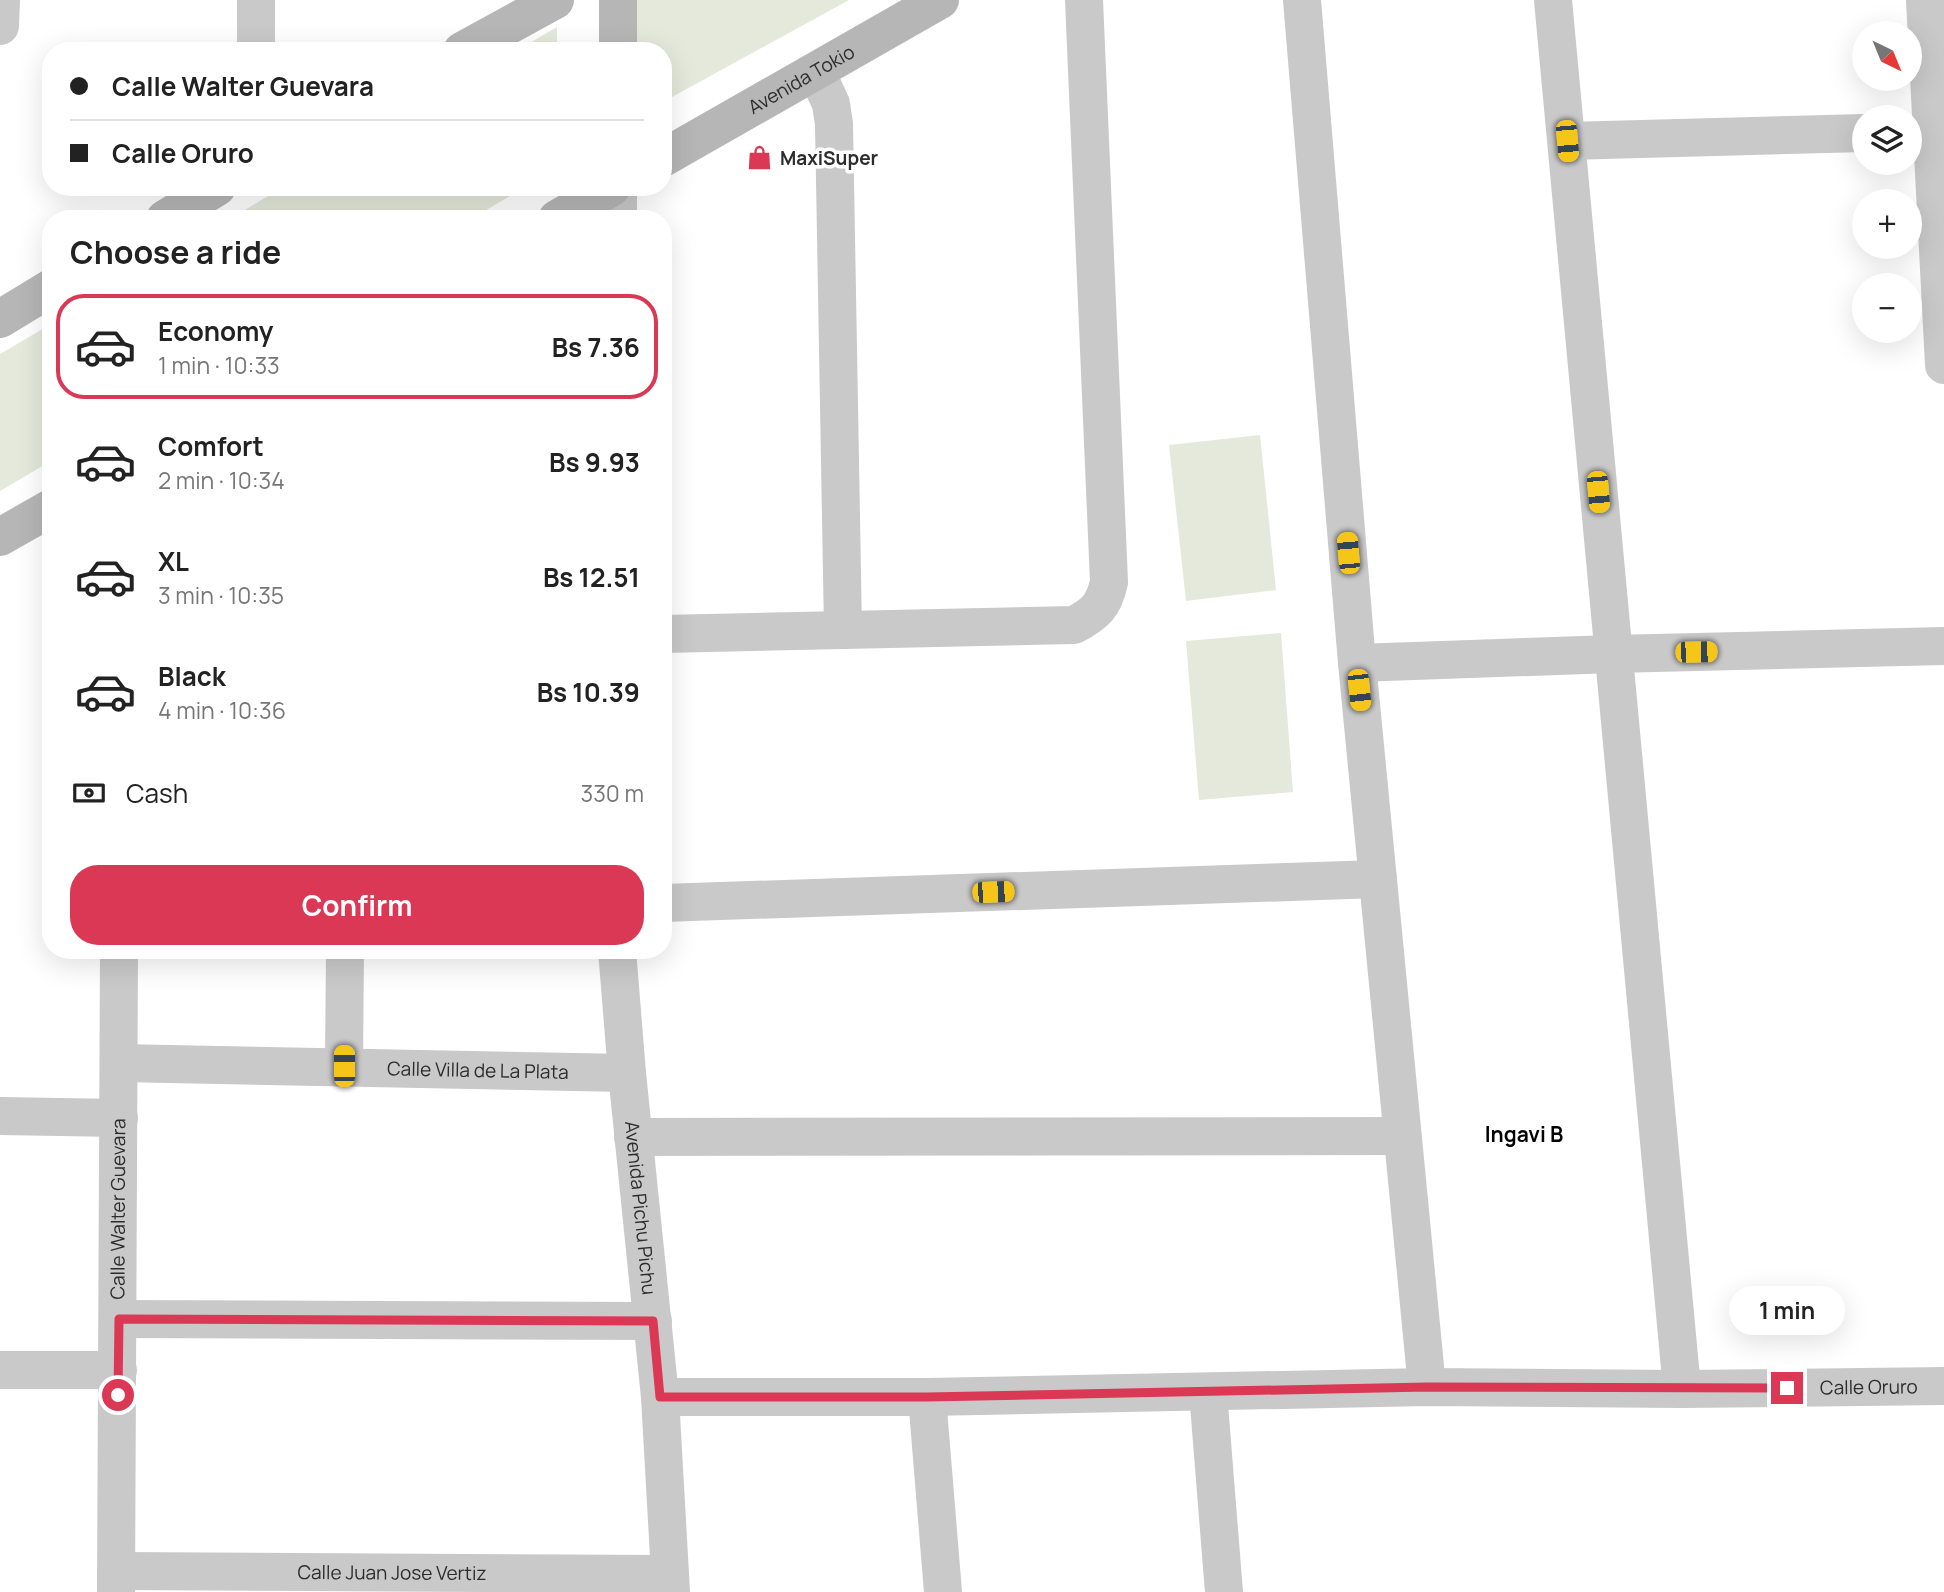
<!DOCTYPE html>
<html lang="en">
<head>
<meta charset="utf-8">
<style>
  body { margin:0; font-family:Manrope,sans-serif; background:#f6f6f6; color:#222; height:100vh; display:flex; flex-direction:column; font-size:26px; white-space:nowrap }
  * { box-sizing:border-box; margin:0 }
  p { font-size:23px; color:#767676 }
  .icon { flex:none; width:38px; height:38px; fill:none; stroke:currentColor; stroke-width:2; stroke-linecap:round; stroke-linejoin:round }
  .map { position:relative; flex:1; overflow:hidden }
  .sheet { position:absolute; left:42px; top:210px; width:630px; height:749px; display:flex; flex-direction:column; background:#fff; border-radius:28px; box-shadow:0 7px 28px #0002 }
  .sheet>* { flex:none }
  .guide { position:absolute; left:42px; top:42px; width:630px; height:154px; border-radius:28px; box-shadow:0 7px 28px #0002; display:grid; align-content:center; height:154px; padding:0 28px; background:#fff }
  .needle { width:46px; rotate:137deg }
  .buttons { position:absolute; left:1852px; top:21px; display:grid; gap:14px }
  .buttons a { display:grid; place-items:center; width:70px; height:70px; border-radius:50%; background:#fff; box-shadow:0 7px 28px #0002; font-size:35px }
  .end { position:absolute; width:32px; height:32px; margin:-16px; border:9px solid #da3854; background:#fff; box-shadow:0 0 0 4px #fff }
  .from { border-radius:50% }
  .bubble { position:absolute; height:49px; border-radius:24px; background:#fff; box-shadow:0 7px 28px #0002; font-size:23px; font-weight:700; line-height:49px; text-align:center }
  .car { position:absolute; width:21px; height:42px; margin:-21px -10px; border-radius:9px; box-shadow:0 0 5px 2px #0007; background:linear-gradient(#f5c518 24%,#345 0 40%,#f5c518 0 76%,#345 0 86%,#f5c518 0) }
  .guide b { display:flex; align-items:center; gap:24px; height:66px; font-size:26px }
  .guide b+b { border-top:2px solid #e0e0e0 }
  .guide i { width:18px; height:18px; background:#222 }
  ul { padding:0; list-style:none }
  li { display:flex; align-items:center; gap:21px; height:105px; margin:0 14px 10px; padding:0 14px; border:4px solid transparent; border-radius:28px }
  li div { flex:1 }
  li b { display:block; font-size:26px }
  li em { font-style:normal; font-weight:700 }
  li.current { border-color:#da3854 }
  li>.icon { width:63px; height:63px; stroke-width:1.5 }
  h2 { padding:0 28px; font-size:32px; line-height:84px }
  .pay { display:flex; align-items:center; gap:18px; height:77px; padding:0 28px; font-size:26px }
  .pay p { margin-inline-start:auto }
  .primary-button { display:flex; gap:14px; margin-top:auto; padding:14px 28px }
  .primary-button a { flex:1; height:80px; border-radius:28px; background:#da3854; color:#fff; font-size:28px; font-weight:700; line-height:80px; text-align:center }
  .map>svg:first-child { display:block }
  .green { fill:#e4e9db }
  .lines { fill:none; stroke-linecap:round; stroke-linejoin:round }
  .street { stroke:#c9c9c9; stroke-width:38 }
  .secondary { stroke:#b6b6b6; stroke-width:38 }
  .route { stroke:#da3854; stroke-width:9 }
  .labels { text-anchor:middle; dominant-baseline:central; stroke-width:7; stroke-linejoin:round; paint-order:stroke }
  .street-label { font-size:19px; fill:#2c2c2c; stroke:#fff }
  .poi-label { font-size:19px; font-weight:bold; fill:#2c2c2c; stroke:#fff; text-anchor:start }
  .neighbourhood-label { font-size:21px; font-weight:bold; fill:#000; stroke:#fff }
</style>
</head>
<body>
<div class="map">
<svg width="1944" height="1592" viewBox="0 0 1944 1592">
  <rect width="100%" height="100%" fill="#fff"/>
  <path class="green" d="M626,0H849L663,102V51H627Z
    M557,27V51H516Z
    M283,187H525L471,219H230Z
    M51,324V461L0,491V354Z
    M1260,435L1276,590L1186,601L1169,445Z
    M1281,633L1293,792L1199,800L1186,641Z"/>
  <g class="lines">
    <g class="street">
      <path d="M1302,0L1357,663L1427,1387"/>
      <path d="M1553,0L1682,1389"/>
      <path d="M1925,0L1944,365"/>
      <path d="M0,26L1,0"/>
      <path d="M256,51V0"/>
      <path d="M816,71L831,104L834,124L843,630"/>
      <path d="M1567,141L1864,133"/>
      <path d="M618,187V219"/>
      <path d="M663,634L1074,625C1095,614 1104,606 1109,582L1084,0"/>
      <path d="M1357,663L1613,654L1944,646"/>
      <path d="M663,903L1378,879"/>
      <path id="s1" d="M617,950L627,1073L660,1397L671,1592"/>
      <path id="s2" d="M119,1063L627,1073"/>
      <path d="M344,1066L345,950"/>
      <path d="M0,1116L119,1118"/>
      <path d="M633,1137L1401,1136"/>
      <path d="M119,1319L653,1321"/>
      <path d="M0,1370H118"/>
      <path d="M1208,1392L1224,1592"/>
      <path id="s3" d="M660,1397H927L1427,1387L1682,1389L1944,1386"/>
      <path d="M927,1397L943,1592"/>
      <path id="s4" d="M116,1571L669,1574"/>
      <path id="s5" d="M116,1592L119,950"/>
    </g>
    <g class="secondary">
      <path d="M462,51L555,0"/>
      <path d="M618,51V0"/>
      <path id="s6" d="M663,158L940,0"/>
      <path d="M165,219L217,187"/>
      <path d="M557,219L612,187"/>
      <path d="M0,319L51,288"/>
      <path d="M0,537L51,508"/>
    </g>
  </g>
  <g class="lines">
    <path class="route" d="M118,1395L119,1319L653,1321L660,1397H927L1427,1387L1787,1388"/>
  </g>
  <defs>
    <symbol id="shop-bare" viewBox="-9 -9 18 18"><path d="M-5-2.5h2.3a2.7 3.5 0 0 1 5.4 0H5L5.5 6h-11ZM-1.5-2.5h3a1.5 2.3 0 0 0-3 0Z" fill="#da3854" stroke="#fff" stroke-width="2.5" paint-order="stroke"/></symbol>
  </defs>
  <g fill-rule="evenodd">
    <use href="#shop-bare" x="742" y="140" width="35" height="35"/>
  </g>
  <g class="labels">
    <g class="street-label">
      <text stroke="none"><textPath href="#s6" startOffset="159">Avenida Tokio</textPath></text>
      <text stroke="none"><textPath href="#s2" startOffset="359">Calle Villa de La Plata</textPath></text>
      <text stroke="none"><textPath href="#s5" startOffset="383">Calle Walter Guevara</textPath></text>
      <text stroke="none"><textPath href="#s1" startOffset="259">Avenida Pichu Pichu</textPath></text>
      <text stroke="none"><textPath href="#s3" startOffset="1209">Calle Oruro</textPath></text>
      <text stroke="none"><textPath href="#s4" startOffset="276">Calle Juan Jose Vertiz</textPath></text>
    </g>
    <g class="poi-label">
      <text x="780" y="158">MaxiSuper</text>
    </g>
    <g class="neighbourhood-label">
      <text x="1524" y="1134">Ingavi B</text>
    </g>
  </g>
</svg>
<div class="buttons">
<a><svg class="needle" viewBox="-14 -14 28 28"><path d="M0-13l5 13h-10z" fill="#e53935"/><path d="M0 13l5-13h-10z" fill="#767676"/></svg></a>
<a><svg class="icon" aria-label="layers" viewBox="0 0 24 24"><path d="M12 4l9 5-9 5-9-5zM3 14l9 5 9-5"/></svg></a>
<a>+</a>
<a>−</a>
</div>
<i class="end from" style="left:118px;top:1395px"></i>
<i class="end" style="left:1787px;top:1388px"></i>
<div class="bubble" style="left:1729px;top:1286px;width:116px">1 min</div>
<i class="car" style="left:1567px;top:141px;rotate:175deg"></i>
<i class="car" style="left:1598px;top:492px;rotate:175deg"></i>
<i class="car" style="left:1348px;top:553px;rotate:355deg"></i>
<i class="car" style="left:1696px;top:652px;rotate:89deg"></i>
<i class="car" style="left:1359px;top:690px;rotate:174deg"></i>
<i class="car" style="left:993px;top:892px;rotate:88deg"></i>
<i class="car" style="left:344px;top:1066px;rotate:0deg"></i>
<div class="guide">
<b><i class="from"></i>Calle Walter Guevara</b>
<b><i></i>Calle Oruro</b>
</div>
<section class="sheet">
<h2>Choose a ride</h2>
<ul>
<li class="current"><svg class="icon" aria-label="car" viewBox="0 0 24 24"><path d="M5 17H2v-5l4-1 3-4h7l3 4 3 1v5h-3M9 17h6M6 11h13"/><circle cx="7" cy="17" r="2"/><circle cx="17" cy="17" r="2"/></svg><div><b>Economy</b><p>1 min · 10:33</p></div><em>Bs 7.36</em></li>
<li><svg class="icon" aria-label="car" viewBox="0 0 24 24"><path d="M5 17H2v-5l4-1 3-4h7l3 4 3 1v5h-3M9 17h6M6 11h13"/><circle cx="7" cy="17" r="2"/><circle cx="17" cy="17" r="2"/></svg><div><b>Comfort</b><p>2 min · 10:34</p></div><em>Bs 9.93</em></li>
<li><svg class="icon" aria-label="car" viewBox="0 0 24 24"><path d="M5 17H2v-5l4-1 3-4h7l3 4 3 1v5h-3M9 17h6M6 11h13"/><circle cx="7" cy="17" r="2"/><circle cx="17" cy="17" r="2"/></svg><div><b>XL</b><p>3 min · 10:35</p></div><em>Bs 12.51</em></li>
<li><svg class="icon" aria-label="car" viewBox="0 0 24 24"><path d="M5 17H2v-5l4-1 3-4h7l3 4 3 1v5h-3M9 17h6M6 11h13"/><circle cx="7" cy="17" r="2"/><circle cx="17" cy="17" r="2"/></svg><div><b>Black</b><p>4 min · 10:36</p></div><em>Bs 10.39</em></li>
</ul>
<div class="pay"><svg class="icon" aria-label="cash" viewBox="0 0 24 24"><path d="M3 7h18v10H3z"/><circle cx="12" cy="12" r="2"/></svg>Cash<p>330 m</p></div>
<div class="primary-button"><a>Confirm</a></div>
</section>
</div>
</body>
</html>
